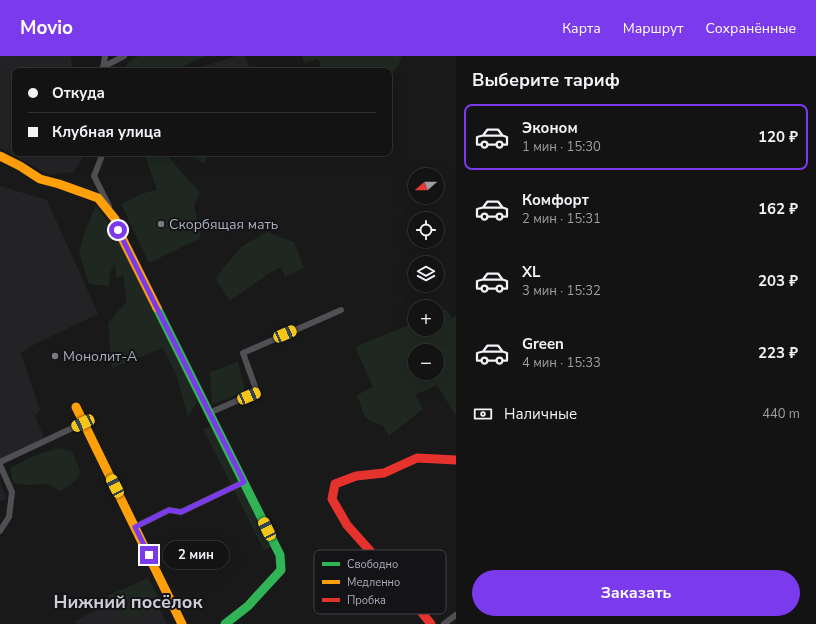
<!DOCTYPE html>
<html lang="ru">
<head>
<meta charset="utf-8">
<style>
  body { margin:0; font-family:"Nunito Sans",sans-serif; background:#202022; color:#f1f3f6; height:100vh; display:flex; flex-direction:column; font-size:15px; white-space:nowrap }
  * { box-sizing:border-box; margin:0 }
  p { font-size:13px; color:#9d9ea0 }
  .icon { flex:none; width:22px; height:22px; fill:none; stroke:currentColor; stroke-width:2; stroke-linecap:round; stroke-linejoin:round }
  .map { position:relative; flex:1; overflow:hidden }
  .side { display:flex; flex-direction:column; background:#131314; width:360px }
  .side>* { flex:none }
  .hud { position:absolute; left:12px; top:12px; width:380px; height:88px; border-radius:8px; box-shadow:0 4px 16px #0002,0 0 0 1px #323234; display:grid; align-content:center; height:88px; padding:0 16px; background:#131314 }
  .needle { width:26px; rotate:250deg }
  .controls { position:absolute; left:408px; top:112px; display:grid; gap:8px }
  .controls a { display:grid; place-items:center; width:36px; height:36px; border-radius:50%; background:#131314; box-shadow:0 4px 16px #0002,0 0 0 1px #323234; font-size:20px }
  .end { position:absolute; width:18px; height:18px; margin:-9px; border:5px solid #7c3aed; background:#fff; box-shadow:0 0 0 2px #fff }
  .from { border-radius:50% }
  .bubble { position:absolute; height:28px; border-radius:14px; background:#131314; box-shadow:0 4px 16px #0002,0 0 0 1px #323234; font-size:13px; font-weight:700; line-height:28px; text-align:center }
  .car { position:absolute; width:12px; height:24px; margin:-12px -6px; border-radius:5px; box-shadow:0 0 3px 1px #0007; background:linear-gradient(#f5c518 24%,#345 0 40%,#f5c518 0 76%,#345 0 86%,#f5c518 0) }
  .hud b { display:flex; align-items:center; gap:14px; height:38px; font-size:15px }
  .hud b+b { border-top:1px solid #323234 }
  .hud i { width:10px; height:10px; background:#f1f3f6 }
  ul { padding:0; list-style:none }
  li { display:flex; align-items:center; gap:12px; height:66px; margin:0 8px 6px; padding:0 8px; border:2px solid transparent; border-radius:8px }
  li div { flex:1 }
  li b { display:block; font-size:15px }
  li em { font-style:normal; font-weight:700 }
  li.selected { border-color:#7c3aed }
  li>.icon { width:36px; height:36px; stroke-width:1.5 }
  h2 { padding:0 16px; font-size:18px; line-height:48px }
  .pay { display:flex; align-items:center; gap:10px; height:44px; padding:0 16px; font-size:15px }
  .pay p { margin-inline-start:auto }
  .action { display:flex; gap:8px; margin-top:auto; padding:8px 16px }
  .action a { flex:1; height:46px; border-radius:24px; background:#7c3aed; color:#fff; font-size:16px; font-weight:700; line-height:46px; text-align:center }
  header { display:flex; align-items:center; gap:24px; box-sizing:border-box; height:56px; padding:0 20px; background:#7c3aed; color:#fff }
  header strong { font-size:19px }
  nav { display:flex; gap:22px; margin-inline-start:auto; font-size:14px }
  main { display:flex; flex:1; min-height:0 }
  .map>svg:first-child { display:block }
  .built { fill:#232326 }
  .green { fill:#1f2721; fill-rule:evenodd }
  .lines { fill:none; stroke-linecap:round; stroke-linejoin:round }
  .street { stroke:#4f4f54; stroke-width:6 }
  .fast { stroke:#30b455; stroke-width:9 }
  .slow { stroke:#ff9f0a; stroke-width:9 }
  .jam { stroke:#e5322d; stroke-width:9 }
  .route { stroke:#7c3aed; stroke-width:5 }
  .poi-dot { fill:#777983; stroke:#141316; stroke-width:1.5 }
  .labels { text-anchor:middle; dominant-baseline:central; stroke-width:4; stroke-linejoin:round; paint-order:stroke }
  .poi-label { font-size:14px; fill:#aaadbb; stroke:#141316; text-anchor:start }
  .district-label { font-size:18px; font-weight:bold; fill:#cccdd6; stroke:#141316 }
  .key { fill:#141316; stroke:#414148; stroke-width:1 }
  .key-label { font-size:11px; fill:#aaadbb }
</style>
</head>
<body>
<header>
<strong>Movio</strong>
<nav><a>Карта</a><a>Маршрут</a><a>Сохранённые</a></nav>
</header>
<main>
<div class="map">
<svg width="456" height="568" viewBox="0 0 456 568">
  <rect width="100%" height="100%" fill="#19191a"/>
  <path class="built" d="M0,0H70L74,15H15V97H86L74,116L49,119L0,92Z
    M236,0H245L251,15H192V14Z
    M0,130L47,144L98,258L35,288L21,297L40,354L35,359L44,382L0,404Z
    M0,425L6,443L0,446Z
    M138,533L152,538L167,568H77L75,565Z"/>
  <path class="green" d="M139,0H207L172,15H123L129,5Z
    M302,0H402L397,12L389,19V15H335L331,11L322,13L318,3L304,7Z
    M144,97H165L200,137L194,149L201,182L149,207L121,148L144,137L157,134Z
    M192,97H209L204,108L195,102Z
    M96,149L108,166L114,192L112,165L199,343L188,361L177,321L163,292L112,312L108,267L127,245L123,219L116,222L115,206L110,217L109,230L89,228L79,197L84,178Z
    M267,176L294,186L304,212L285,221L281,211L268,218L230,245L215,222L241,191Z
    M446,253L452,262L456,260V360L437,329L415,339L423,353L389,380L383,370L365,362L357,339L373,331L355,291L415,266V273H437V257ZM415,295H437V317H415Z
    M238,306L245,335L212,349L210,316Z
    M211,370L271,491L264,494L203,373Z
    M58,392L72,395L81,417C75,427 69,431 59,435L48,428L28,429L13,427L10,412L33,400Z
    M148,522L162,548L127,565L121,554L108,546L107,540Z"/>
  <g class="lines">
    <path class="street" d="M103,11L124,0
      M103,13L105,0
      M103,97L94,120L109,150
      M209,357L257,336L243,297L341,254
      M0,406L83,367
      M0,409L12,436L9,461L0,475
      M135,471L169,454L181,456L244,426
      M444,568L456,559"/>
    <path class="fast" d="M157,252L280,499L281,514L248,550L225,568"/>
    <path class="slow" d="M0,100L20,110L40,123L59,128L98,142L115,163L118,174L157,252
      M76,351L182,568"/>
    <path class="jam" d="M431,568L397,525L347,469L332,443L335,428L356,420L384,417L417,402L456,404"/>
  </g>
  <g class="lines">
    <path class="route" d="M118,174L244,426L181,456L169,454L135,471L149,499"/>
  </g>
  <g class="poi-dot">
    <circle cx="161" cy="168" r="4"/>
    <circle cx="55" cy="300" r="4"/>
  </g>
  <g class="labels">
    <g class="poi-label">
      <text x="169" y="168">Скорбящая мать</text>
      <text x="63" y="300">Монолит-А</text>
    </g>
    <g class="district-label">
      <text x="128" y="546">Нижний посёлок</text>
    </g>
  </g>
  <rect x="314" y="494" width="132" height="64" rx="6" class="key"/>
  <rect x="322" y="506" width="18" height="4" fill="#30b455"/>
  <rect x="322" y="524" width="18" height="4" fill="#ff9f0a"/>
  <rect x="322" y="542" width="18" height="4" fill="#e5322d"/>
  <g class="key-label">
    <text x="347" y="512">Свободно</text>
    <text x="347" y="530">Медленно</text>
    <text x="347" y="548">Пробка</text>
  </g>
</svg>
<div class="controls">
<a><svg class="needle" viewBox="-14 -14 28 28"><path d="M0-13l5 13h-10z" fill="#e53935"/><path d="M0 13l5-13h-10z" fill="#9d9ea0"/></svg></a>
<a><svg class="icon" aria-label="locate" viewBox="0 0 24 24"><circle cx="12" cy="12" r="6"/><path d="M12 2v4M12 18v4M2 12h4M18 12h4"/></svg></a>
<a><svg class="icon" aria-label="layers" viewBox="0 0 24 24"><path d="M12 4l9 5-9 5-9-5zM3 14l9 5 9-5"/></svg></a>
<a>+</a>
<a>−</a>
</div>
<i class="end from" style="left:118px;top:174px"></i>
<i class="end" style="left:149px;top:499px"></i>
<div class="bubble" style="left:163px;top:485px;width:66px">2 мин</div>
<i class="car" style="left:285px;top:278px;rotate:66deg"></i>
<i class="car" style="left:249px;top:340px;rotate:67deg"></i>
<i class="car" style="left:83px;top:367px;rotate:245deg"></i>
<i class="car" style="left:115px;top:430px;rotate:333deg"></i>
<i class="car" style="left:267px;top:473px;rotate:334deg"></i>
<div class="hud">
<b><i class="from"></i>Откуда</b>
<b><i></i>Клубная улица</b>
</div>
</div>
<section class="side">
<h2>Выберите тариф</h2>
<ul>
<li class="selected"><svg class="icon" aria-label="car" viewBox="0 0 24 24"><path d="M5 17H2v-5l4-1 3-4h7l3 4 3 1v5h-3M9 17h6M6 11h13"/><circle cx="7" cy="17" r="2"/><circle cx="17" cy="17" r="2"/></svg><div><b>Эконом</b><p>1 мин · 15:30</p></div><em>120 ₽</em></li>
<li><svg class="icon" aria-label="car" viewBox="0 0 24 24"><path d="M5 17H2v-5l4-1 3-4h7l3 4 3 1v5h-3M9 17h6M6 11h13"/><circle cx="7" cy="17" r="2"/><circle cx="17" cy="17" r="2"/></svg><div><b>Комфорт</b><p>2 мин · 15:31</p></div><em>162 ₽</em></li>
<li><svg class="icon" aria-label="car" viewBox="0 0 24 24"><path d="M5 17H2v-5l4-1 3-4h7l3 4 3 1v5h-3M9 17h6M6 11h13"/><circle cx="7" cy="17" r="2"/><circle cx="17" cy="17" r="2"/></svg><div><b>XL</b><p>3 мин · 15:32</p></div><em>203 ₽</em></li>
<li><svg class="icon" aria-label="car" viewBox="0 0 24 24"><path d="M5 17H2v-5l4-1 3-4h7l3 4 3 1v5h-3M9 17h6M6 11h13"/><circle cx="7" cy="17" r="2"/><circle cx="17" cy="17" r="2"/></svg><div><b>Green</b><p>4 мин · 15:33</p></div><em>223 ₽</em></li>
</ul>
<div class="pay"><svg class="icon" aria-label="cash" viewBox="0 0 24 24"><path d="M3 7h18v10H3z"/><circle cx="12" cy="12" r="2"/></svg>Наличные<p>440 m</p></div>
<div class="action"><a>Заказать</a></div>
</section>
</main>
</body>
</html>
